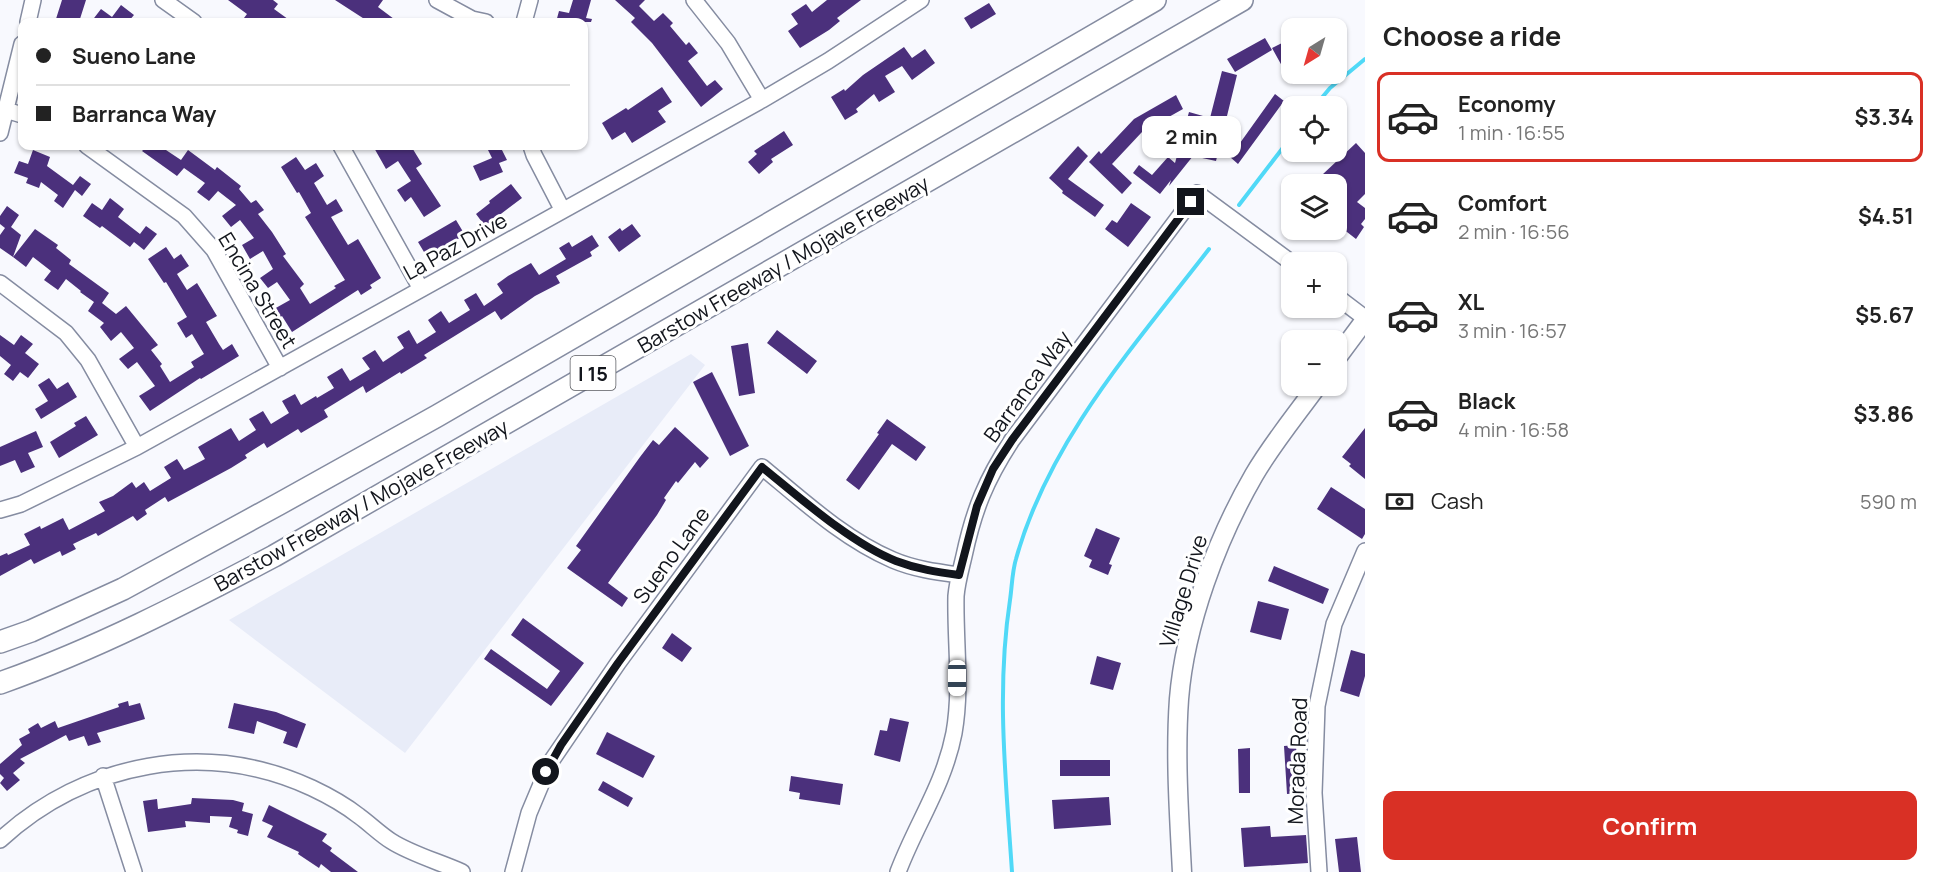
<!DOCTYPE html>
<html lang="en">
<head>
<meta charset="utf-8">
<style>
  body { margin:0; font-family:Manrope,sans-serif; background:#f2f2f2; color:#222; height:100vh; display:flex; flex-direction:column; font-size:22px; white-space:nowrap }
  * { box-sizing:border-box; margin:0 }
  p { font-size:20px; color:#767676 }
  .icon { flex:none; width:33px; height:33px; fill:none; stroke:currentColor; stroke-width:2; stroke-linecap:round; stroke-linejoin:round }
  .map { position:relative; flex:1; overflow:hidden }
  .sheet { display:flex; flex-direction:column; background:#fff; width:570px }
  .sheet>* { flex:none }
  .banner { position:absolute; left:18px; top:18px; width:570px; height:132px; border-radius:12px; box-shadow:0 2px 4px #0004; display:grid; align-content:center; height:132px; padding:0 18px; background:#fff }
  .needle { width:39px; rotate:217deg }
  .controls { position:absolute; left:1281px; top:18px; display:grid; gap:12px }
  .controls a { display:grid; place-items:center; width:66px; height:66px; border-radius:12px; background:#fff; box-shadow:0 2px 4px #0004; font-size:30px }
  .end { position:absolute; width:27px; height:27px; margin:-14px; border:8px solid #12151c; background:#fff; box-shadow:0 0 0 3px #fff }
  .from { border-radius:50% }
  .bubble { position:absolute; height:42px; border-radius:12px; background:#fff; box-shadow:0 2px 4px #0004; font-size:20px; font-weight:700; line-height:42px; text-align:center }
  .car { position:absolute; width:18px; height:36px; margin:-18px -9px; border-radius:8px; box-shadow:0 0 4px 2px #0007; background:linear-gradient(#fff 24%,#345 0 40%,#fff 0 76%,#345 0 86%,#fff 0) }
  .banner b { display:flex; align-items:center; gap:21px; height:57px; font-size:22px }
  .banner b+b { border-top:2px solid #e0e0e0 }
  .banner i { width:15px; height:15px; background:#222 }
  ul { padding:0; list-style:none }
  li { display:flex; align-items:center; gap:18px; height:90px; margin:0 12px 9px; padding:0 6px; border:3px solid transparent; border-radius:12px }
  li div { flex:1 }
  li b { display:block; font-size:22px }
  li em { font-style:normal; font-weight:700 }
  li.active { border-color:#d93025 }
  li>.icon { width:54px; height:54px; stroke-width:1.5 }
  h2 { padding:0 18px; font-size:27px; line-height:72px }
  .pay { display:flex; align-items:center; gap:15px; height:66px; padding:0 18px; font-size:22px }
  .pay p { margin-inline-start:auto }
  .button { display:flex; gap:12px; margin-top:auto; padding:12px 18px }
  .button a { flex:1; height:69px; border-radius:12px; background:#d93025; color:#fff; font-size:24px; font-weight:700; line-height:69px; text-align:center }
  main { display:flex; flex:1; min-height:0 }
  .map>svg:first-child { display:block }
  .built { fill:#e8ecf8 }
  .lines { fill:none; stroke-linecap:round; stroke-linejoin:round }
  .stream { stroke:#50d9f7; stroke-width:4 }
  .building { fill:#4b307c }
  .minor-casing { stroke:#858ca1; stroke-width:18 }
  .major-casing { stroke:#858ca1; stroke-width:21 }
  .highway-casing { stroke:#858ca1; stroke-width:24 }
  .minor { stroke:#fff; stroke-width:15 }
  .major { stroke:#fff; stroke-width:18 }
  .highway { stroke:#fff; stroke-width:21 }
  .route { stroke:#12151c; stroke-width:8 }
  .labels { text-anchor:middle; dominant-baseline:central; stroke-width:6; stroke-linejoin:round; paint-order:stroke }
  .shield { fill:#fff; stroke:#595b60; stroke-width:1.5 }
  .shield-label { font-size:20px; font-weight:bold; fill:#12151c }
  .street-label { font-size:21px; fill:#12151c; stroke:#fff }
</style>
</head>
<body>
<main>
<div class="map">
<svg width="1365" height="872" viewBox="0 0 1365 872">
  <rect width="100%" height="100%" fill="#f8f9fe"/>
  <path class="built" d="M691,354L705,365L405,753L229,620Z"/>
  <g class="lines">
    <path class="stream" d="M1315,106L1330,88L1365,59
      M1239,205L1292,136
      M1012,872C1006,780 996,692 1010,600C1012,587 1012,572 1016,559C1049,440 1135,345 1209,249"/>
  </g>
  <path class="building" d="M62,0H86L79,22H55Z
    M228,0H273L278,4L274,9L292,22H241L247,14Z
    M335,0H383L378,7L398,22H369Z
    M573,0H591L586,18L592,19L591,22H556L559,11L569,13Z
    M615,0H645L639,6L654,21L663,13L673,23L670,26L686,45L689,42L698,53L688,61L707,86L715,80L723,89L701,107L652,43L631,22L635,18Z
    M827,0H861L837,18L840,21L829,30L800,48L788,31L798,24L791,14L806,4L812,12Z
    M989,3L996,14L971,29L964,18Z
    M121,5L134,15L128,22H91L101,9L112,17Z
    M1265,38L1272,50L1235,72L1227,59Z
    M1286,41L1292,51V74H1312L1292,84L1272,48Z
    M904,47L912,58L925,49L935,63L912,80L902,66L885,76L895,92L879,102L874,94L856,109L858,112L845,120L831,97L844,89L845,91L863,75Z
    M1222,71L1237,75L1216,161L1193,156L1169,186L1171,180L1160,194L1133,173L1139,165L1152,175L1168,157L1175,163L1189,112L1210,118Z
    M662,87L672,102L658,111L666,122L632,143L625,132L612,140L602,123L626,108L628,110Z
    M1275,94L1284,101L1238,164L1230,157Z
    M1176,95L1183,109L1142,132L1112,164L1132,183L1122,194L1089,162L1099,151L1101,154L1134,119Z
    M784,131L793,145L771,159L773,162L759,174L748,162L757,154L754,151Z
    M1356,143L1365,153V194L1357,202L1365,208V219L1361,224L1364,227L1356,239L1338,225L1340,221L1336,218V184H1312L1320,174L1322,175Z
    M147,146H169L166,150L181,160L188,150L215,170L217,167L241,186L239,189L251,203L256,200L264,210L258,214L272,232L286,254L283,256L304,284L300,288L310,304L336,288L334,286L345,280L305,217L311,213L299,192L297,193L281,167L296,157L305,170L316,163L324,176L314,183L327,205L336,199L343,211L331,217L348,245L358,239L381,278L370,285L372,288L361,295L358,290L292,332L282,316L279,318L274,309L290,300L277,282L268,288L260,278L273,269L263,251L250,259L242,245L254,238L240,220L231,227L222,216L236,205L218,191L209,201L197,192L205,183L184,168L177,176L142,151Z
    M373,146H411L422,164L416,168L441,206L424,217L411,197L405,202L397,190L411,181L398,161L386,169Z
    M500,146L507,160L499,163L503,172L480,181L473,166L492,158L488,150Z
    M1078,146L1088,156L1068,179L1104,205L1095,217L1062,193L1063,191L1049,178Z
    M33,150L50,157L47,166L73,185L80,176L91,184L82,196L75,190L63,208L54,201L58,195L41,182L39,188L26,183L28,178L14,173L19,161L28,164Z
    M511,184L522,198L485,226L476,214L490,203L489,201Z
    M110,198L124,209L118,217L140,234L146,226L157,234L144,250L134,242L130,247L102,226L100,228L83,216L92,203L102,210Z
    M1131,203L1151,217L1128,247L1105,229L1112,220L1117,223Z
    M7,206L19,215L11,227L21,235L13,257L0,248V235L5,228L0,224V216Z
    M456,220L465,235L427,257L418,242Z
    M632,224L641,236L619,252L608,237L620,228L622,231Z
    M35,229L58,245L56,248L71,260L69,264L109,293L102,303L116,314L126,306L158,345L151,350L162,364L160,366L170,382L194,367L191,362L204,354L192,334L186,338L177,323L187,317L166,282L164,283L148,259L166,247L174,259L181,254L189,266L177,274L187,290L197,283L217,316L206,322L219,344L223,350L232,344L239,356L201,379L200,378L150,411L139,396L155,386L137,362L128,369L119,359L134,348L121,332L111,341L100,327L104,323L88,311L94,302L80,292L81,291L66,279L58,290L44,280L51,271L33,257L26,267L13,257Z
    M592,235L599,246L590,252L592,256L556,276L560,283L535,296L501,320L495,311L424,355L427,358L401,374L400,372L366,393L363,386L324,410L328,417L301,433L298,429L267,448L264,443L245,455L247,458L231,468L168,502L165,497L145,510L147,514L137,521L133,516L98,536L96,533L73,544L76,549L62,556L60,551L34,564L31,559L0,576V556L7,553L8,555L30,545L24,534L40,526L41,529L63,518L69,530L105,511L99,502L113,496L132,482L136,488L144,482L150,491L171,478L164,467L177,459L184,470L205,459L198,447L231,428L239,441L256,430L249,419L263,411L271,424L289,413L282,401L295,394L301,405L316,396L317,398L334,388L327,377L342,368L350,381L370,369L362,358L375,350L383,362L404,348L397,337L409,330L417,344L436,332L428,320L441,311L449,323L470,310L464,300L476,293L484,306L503,293L497,284L508,276L531,263L539,275L566,259L559,248L569,242L572,247Z
    M777,330L817,361L807,374L767,343Z
    M0,335L14,345L21,335L33,344L25,353L39,364L28,378L20,372L13,381L4,374L11,365L0,356Z
    M748,343L755,393L739,396L731,346Z
    M712,372L749,446L730,456L693,382Z
    M49,378L57,389L68,382L77,397L41,419L35,409L48,401L38,385Z
    M86,416L98,435L59,458L50,442L76,426L74,423Z
    M887,419L926,447L916,461L892,444L859,490L846,480L879,434L877,433Z
    M675,427L709,458L700,468L695,462L678,483L676,481L664,498L666,500L657,515L608,583L628,598L622,607L567,568L581,550L576,546L640,457L653,440L659,445Z
    M1365,428V479L1349,466L1351,464L1342,457Z
    M36,431L43,447L28,453L35,467L21,473L15,460L0,466V447Z
    M1331,487L1365,509V534L1362,539L1317,509Z
    M1096,528L1120,538L1109,564L1112,565L1108,575L1089,567L1092,560L1084,556Z
    M1274,566L1329,589L1323,604L1268,581Z
    M1258,601L1289,609L1281,640L1250,632Z
    M523,618L584,663L551,706L484,659L491,649L547,689L560,671L511,635Z
    M672,633L692,648L682,662L662,648Z
    M1351,650L1365,654V676L1359,697L1340,691Z
    M1097,656L1121,663L1113,690L1090,684Z
    M128,701L129,706L140,703L145,719L97,733L101,742L88,746L84,736L69,741L66,735L20,759L25,763L13,773L20,780L7,791L0,783L4,778L0,774V764L22,745L19,739L30,733L28,729L38,723L41,728L55,721L58,728L119,707L118,704Z
    M234,703L276,712L306,724L297,748L283,743L287,732L257,721L254,734L228,728Z
    M890,718L909,722L900,762L874,755L880,730L887,731Z
    M607,732L655,756L643,778L596,754Z
    M1296,745L1299,793L1287,794L1284,746Z
    M1250,748V793H1239L1238,749Z
    M1060,760H1110V776H1060Z
    M791,776L843,784L840,805L799,799L800,793L789,791Z
    M603,781L633,798L628,807L598,790Z
    M1109,797L1111,825L1054,829L1052,800Z
    M192,798L233,800L244,803L242,811L253,814L248,836L237,833L238,830L229,827L232,817L210,816V823L185,821L186,827L148,832L143,801L157,799L158,809L191,804Z
    M269,805L327,834L322,841L332,848L330,851L358,872H331L321,864L319,868L298,854L299,852L267,837L273,826L262,821Z
    M1270,826L1271,837L1306,835L1308,863L1244,867L1241,828Z
    M1357,837L1361,872H1339L1335,839Z"/>
  <g class="lines">
    <defs>
      <path id="minor" d="M163,0L194,22
        M437,0L472,19L486,22
        M694,0L728,43L762,100
        M28,22L33,0
        M524,22L530,0
        M6,110L22,115
        M0,133L22,44
        M87,146L184,216L214,250L280,368
        M341,146L421,289
        M531,146L534,155L562,209
        M0,283L66,333L88,360L137,447
        M1336,296L1365,318
        M0,510L21,504L137,447L762,100L828,61L921,0
        M103,776L134,872
        M0,840C85,762 206,739 312,788C329,796 345,805 359,816C370,824 380,834 391,841C411,854 440,862 462,872
        M513,872L529,813L550,763L618,663L762,467C802,500 844,539 893,560C914,569 937,572 959,575
        M898,872C916,824 944,785 954,733C962,688 955,642 956,596C957,583 961,569 964,556C974,509 986,480 1012,440L1197,193L1292,263
        M1319,872L1314,793L1317,706L1334,624L1365,551"/>
      <path id="major" d="M1336,359L1365,320
        M1182,872C1179,814 1175,756 1179,699C1185,624 1217,539 1254,475C1272,444 1296,415 1317,386"/>
      <path id="highway" d="M0,642L31,631L123,589L279,504L437,416L1155,0
        M0,683C96,649 185,603 274,556L1242,0"/>
    </defs>
    <use href="#minor" class="minor-casing"/>
    <use href="#major" class="major-casing"/>
    <use href="#highway" class="highway-casing"/>
    <use href="#minor" class="minor"/>
    <use href="#major" class="major"/>
    <use href="#highway" class="highway"/>
  </g>
  <g class="lines">
    <path class="route" d="M546,772L561,745L618,663L762,467C799,497 852,544 896,561C917,569 937,572 959,575L977,506L993,469L1012,440L1191,202"/>
  </g>
  <g class="labels">
    <rect class="shield" x="570.5" y="356" width="45" height="34" rx="4.5"/>
    <g class="shield-label">
      <text x="593" y="373">I 15</text>
    </g>
    <g class="street-label">
      <text transform="translate(455 246) rotate(-29)">La Paz Drive</text>
      <text transform="translate(783 264) rotate(-30)">Barstow Freeway / Mojave Freeway</text>
      <text transform="translate(258 290) rotate(59)">Encina Street</text>
      <text transform="translate(1027 386) rotate(-54)">Barranca Way</text>
      <text transform="translate(361 505) rotate(-29)">Barstow Freeway / Mojave Freeway</text>
      <text transform="translate(671 555) rotate(-54)">Sueno Lane</text>
      <text transform="translate(1183 591) rotate(-73)">Village Drive</text>
      <text transform="translate(1297 761) rotate(-88)">Morada Road</text>
    </g>
  </g>
</svg>
<div class="controls">
<a><svg class="needle" viewBox="-14 -14 28 28"><path d="M0-13l5 13h-10z" fill="#e53935"/><path d="M0 13l5-13h-10z" fill="#767676"/></svg></a>
<a><svg class="icon" aria-label="locate" viewBox="0 0 24 24"><circle cx="12" cy="12" r="6"/><path d="M12 2v4M12 18v4M2 12h4M18 12h4"/></svg></a>
<a><svg class="icon" aria-label="layers" viewBox="0 0 24 24"><path d="M12 4l9 5-9 5-9-5zM3 14l9 5 9-5"/></svg></a>
<a>+</a>
<a>−</a>
</div>
<i class="end from" style="left:546px;top:772px"></i>
<i class="end" style="left:1191px;top:202px"></i>
<div class="bubble" style="left:1142px;top:116px;width:99px">2 min</div>
<i class="car" style="left:957px;top:678px;rotate:180deg"></i>
<div class="banner">
<b><i class="from"></i>Sueno Lane</b>
<b><i></i>Barranca Way</b>
</div>
</div>
<section class="sheet">
<h2>Choose a ride</h2>
<ul>
<li class="active"><svg class="icon" aria-label="car" viewBox="0 0 24 24"><path d="M5 17H2v-5l4-1 3-4h7l3 4 3 1v5h-3M9 17h6M6 11h13"/><circle cx="7" cy="17" r="2"/><circle cx="17" cy="17" r="2"/></svg><div><b>Economy</b><p>1 min · 16:55</p></div><em>$3.34</em></li>
<li><svg class="icon" aria-label="car" viewBox="0 0 24 24"><path d="M5 17H2v-5l4-1 3-4h7l3 4 3 1v5h-3M9 17h6M6 11h13"/><circle cx="7" cy="17" r="2"/><circle cx="17" cy="17" r="2"/></svg><div><b>Comfort</b><p>2 min · 16:56</p></div><em>$4.51</em></li>
<li><svg class="icon" aria-label="car" viewBox="0 0 24 24"><path d="M5 17H2v-5l4-1 3-4h7l3 4 3 1v5h-3M9 17h6M6 11h13"/><circle cx="7" cy="17" r="2"/><circle cx="17" cy="17" r="2"/></svg><div><b>XL</b><p>3 min · 16:57</p></div><em>$5.67</em></li>
<li><svg class="icon" aria-label="car" viewBox="0 0 24 24"><path d="M5 17H2v-5l4-1 3-4h7l3 4 3 1v5h-3M9 17h6M6 11h13"/><circle cx="7" cy="17" r="2"/><circle cx="17" cy="17" r="2"/></svg><div><b>Black</b><p>4 min · 16:58</p></div><em>$3.86</em></li>
</ul>
<div class="pay"><svg class="icon" aria-label="cash" viewBox="0 0 24 24"><path d="M3 7h18v10H3z"/><circle cx="12" cy="12" r="2"/></svg>Cash<p>590 m</p></div>
<div class="button"><a>Confirm</a></div>
</section>
</main>
</body>
</html>
